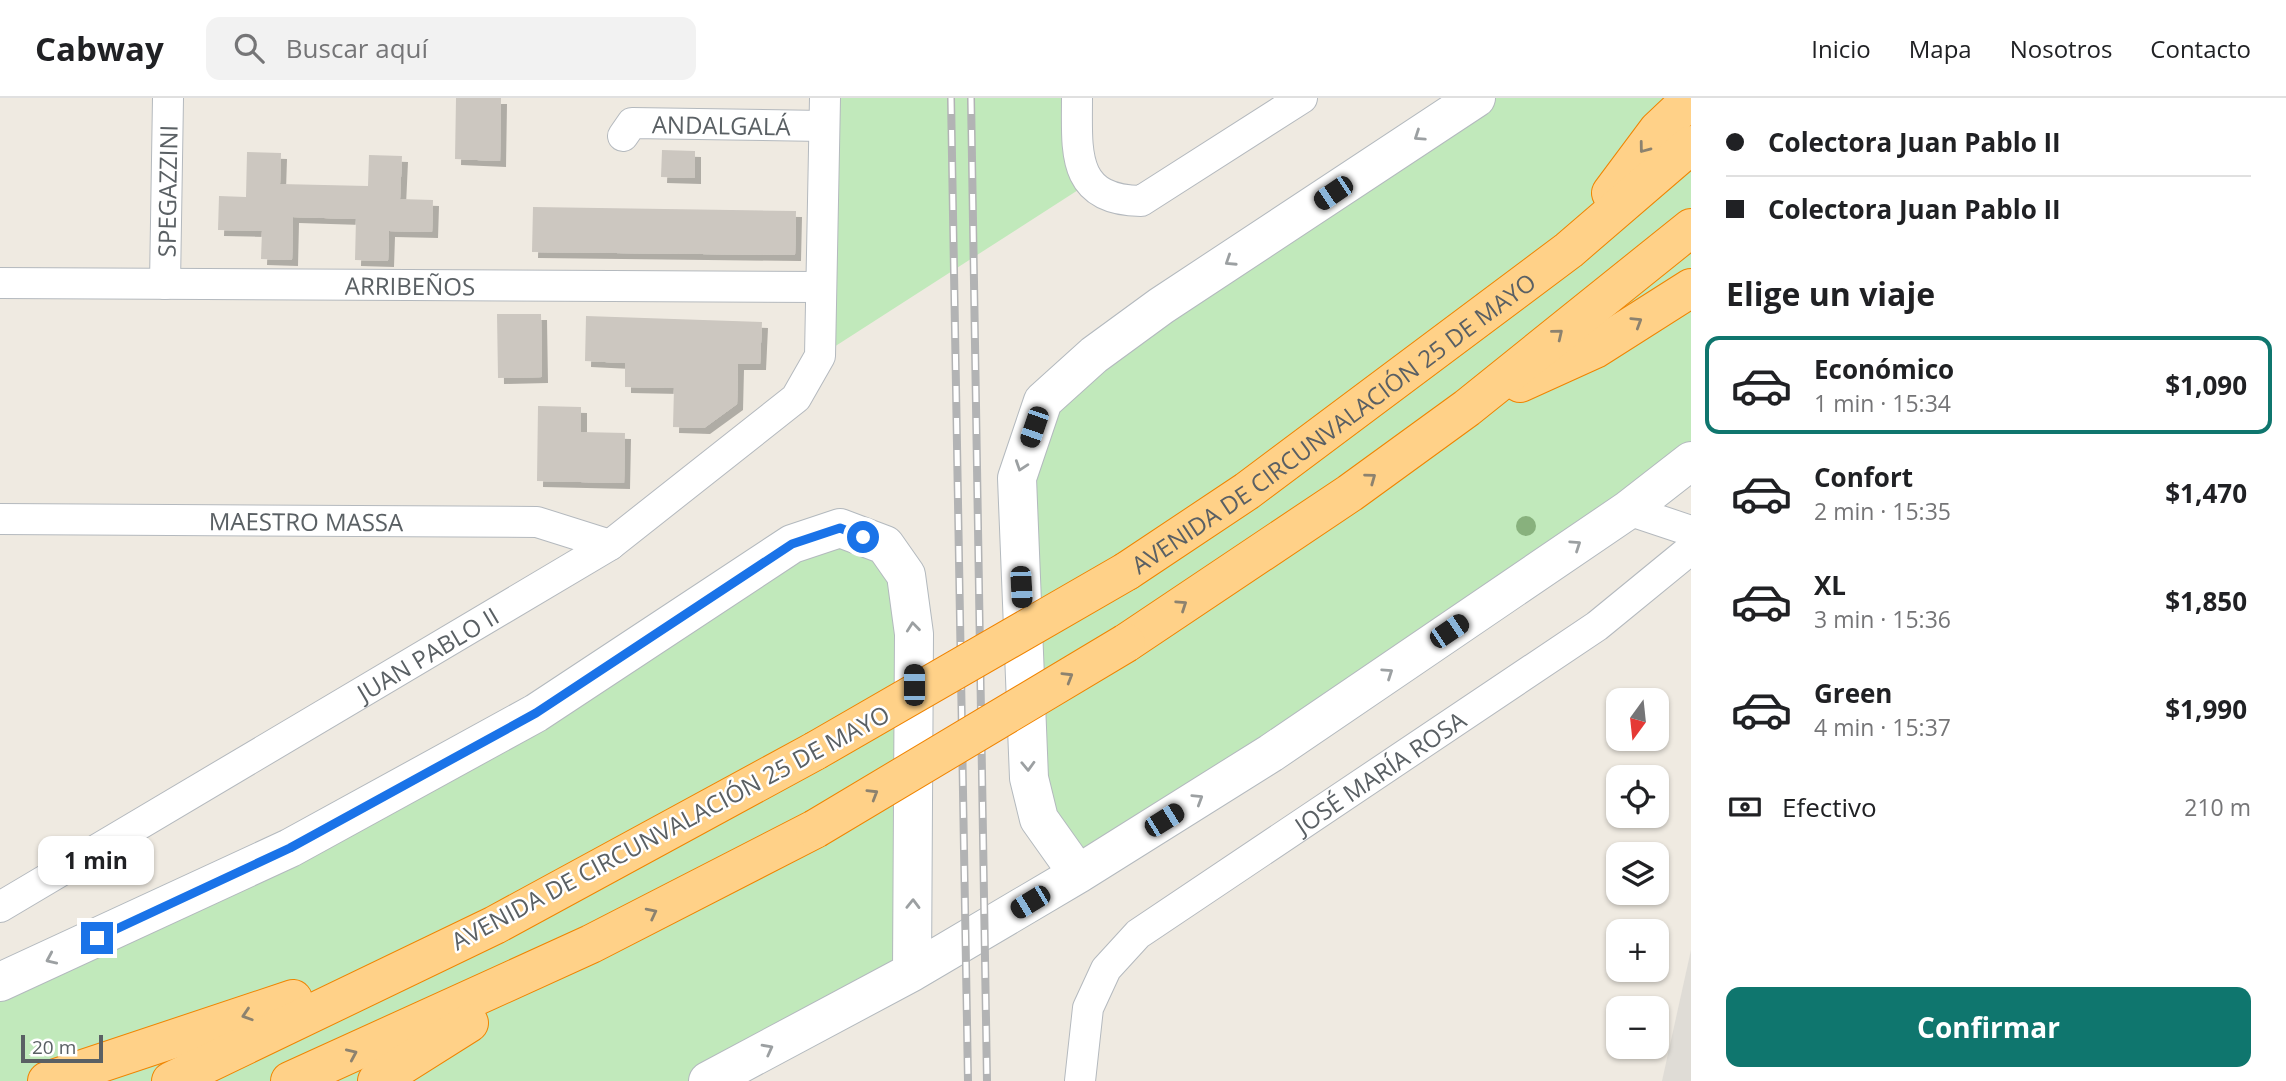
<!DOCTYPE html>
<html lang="es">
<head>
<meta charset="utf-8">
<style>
  body { margin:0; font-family:"Open Sans",sans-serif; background:#f2f2f2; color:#202124; height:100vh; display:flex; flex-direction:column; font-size:26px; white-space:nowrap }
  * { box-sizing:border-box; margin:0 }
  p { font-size:23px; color:#757577 }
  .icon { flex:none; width:38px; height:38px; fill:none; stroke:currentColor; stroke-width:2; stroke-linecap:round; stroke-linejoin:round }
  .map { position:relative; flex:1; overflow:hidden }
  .panel { display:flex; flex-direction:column; background:#fff; width:595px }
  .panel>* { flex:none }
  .top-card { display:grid; align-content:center; height:154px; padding:0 35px; background:#fff }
  .needle { width:46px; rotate:195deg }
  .buttons { position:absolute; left:1606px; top:590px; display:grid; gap:14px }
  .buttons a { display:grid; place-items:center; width:63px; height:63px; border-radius:14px; background:#fff; box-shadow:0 2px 5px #0004; font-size:35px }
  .scale { position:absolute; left:21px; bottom:18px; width:82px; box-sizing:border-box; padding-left:7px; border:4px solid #5a6064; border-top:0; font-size:19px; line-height:24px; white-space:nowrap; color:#5a6064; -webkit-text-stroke:5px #fff; paint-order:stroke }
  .end { position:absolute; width:32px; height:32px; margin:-16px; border:9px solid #1a73e8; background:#fff; box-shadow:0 0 0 4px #fff }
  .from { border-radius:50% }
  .bubble { position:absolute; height:49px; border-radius:14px; background:#fff; box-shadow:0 2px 5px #0004; font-size:23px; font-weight:700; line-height:49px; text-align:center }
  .car { position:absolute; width:21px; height:42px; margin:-21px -10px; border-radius:9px; box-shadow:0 0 5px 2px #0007; background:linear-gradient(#222 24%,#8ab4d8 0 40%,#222 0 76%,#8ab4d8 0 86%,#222 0) }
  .top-card b { display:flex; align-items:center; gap:24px; height:66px; font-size:26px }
  .top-card b+b { border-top:2px solid #e0e0e0 }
  .top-card i { width:18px; height:18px; background:#202124 }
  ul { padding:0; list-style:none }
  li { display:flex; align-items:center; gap:21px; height:98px; margin:0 14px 10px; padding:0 21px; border:4px solid transparent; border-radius:14px }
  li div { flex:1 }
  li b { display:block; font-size:26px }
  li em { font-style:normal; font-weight:700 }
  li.active { border-color:#0f766e }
  li>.icon { width:63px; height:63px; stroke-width:1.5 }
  h2 { padding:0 35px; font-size:32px; line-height:84px }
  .pay { display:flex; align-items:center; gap:18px; height:77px; padding:0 35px; font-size:26px }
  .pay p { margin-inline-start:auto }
  .action { display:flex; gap:14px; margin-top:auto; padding:14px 35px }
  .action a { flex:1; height:80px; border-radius:14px; background:#0f766e; color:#fff; font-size:28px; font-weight:700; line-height:80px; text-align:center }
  header { display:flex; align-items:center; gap:42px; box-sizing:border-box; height:98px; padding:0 35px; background:#fff; border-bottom:2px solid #e0e0e0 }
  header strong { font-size:33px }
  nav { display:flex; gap:38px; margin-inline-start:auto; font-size:24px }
  .search { width:490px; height:63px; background:#f2f2f2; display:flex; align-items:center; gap:18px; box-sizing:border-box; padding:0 24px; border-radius:14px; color:#757577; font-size:26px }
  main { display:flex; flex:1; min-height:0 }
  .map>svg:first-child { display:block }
  .industrial { fill:#dfdcd6 }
  .green { fill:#c1e9bb }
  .building { fill:#ccc7c0; filter:url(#shadow) }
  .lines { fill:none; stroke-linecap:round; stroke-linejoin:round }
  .street-casing { stroke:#b4b9be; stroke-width:32 }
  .secondary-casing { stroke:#b3b9be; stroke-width:40 }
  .highway-casing { stroke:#f08400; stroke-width:40 }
  .street { stroke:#fff; stroke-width:30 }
  .secondary { stroke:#fff; stroke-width:38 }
  .highway { stroke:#ffd188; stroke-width:38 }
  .rail-casing { stroke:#b2b3b4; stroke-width:8 }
  .rail { stroke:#fff; stroke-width:5; stroke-dasharray:16; stroke-linecap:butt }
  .highway-bridge-casing { stroke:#f08400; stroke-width:40; stroke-linecap:butt }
  .highway-bridge { stroke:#ffd188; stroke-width:38 }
  .tree { fill:#88b17d }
  .oneway { stroke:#9ca0a2 }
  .oneway2 { stroke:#8c826f }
  .route { stroke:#1a73e8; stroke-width:9 }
  .labels { text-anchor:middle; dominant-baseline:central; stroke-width:5; stroke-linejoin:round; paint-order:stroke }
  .street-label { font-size:24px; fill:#5a6064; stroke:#fff }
</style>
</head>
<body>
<header>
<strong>Cabway</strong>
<div class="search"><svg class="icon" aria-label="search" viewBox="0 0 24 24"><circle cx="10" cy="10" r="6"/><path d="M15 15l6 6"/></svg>Buscar aquí</div>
<nav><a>Inicio</a><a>Mapa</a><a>Nosotros</a><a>Contacto</a></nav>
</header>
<main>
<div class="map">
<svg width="1691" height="983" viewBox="0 0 1691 983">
  <defs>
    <filter id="shadow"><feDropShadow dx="6" dy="6" stdDeviation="0" flood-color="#0004"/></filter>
  </defs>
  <rect width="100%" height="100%" fill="#efeae1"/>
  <path class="industrial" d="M1691,852V983H1662Z"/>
  <path class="green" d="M825,0H1077L1089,85L820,258Z
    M1476,0H1691V363L1078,776L1039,721L1017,380L1043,303Z
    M840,430L906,477L912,874L708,983H0V884L49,862Z"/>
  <path class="building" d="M456,0H501L500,63L455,61Z
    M662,52L695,53V80L661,79Z
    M247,54L281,55L280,86L368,88L369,57L402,58L400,101L433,102L432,134L389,133L388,163L355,162L356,121L293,119L292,162L261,161L262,133L218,132L219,98L246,99Z
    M533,109L796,113L795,157L532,154Z
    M497,216H541L542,279L498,280Z
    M586,218L762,224L760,266H738L737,306L704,330L673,329L674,290L625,289V265L585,263Z
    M538,308L581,309V334L625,335L624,385L537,383Z"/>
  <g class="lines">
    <defs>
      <g id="street">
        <path d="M1077,0C1077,54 1071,102 1141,103L1302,0"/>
        <path id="s1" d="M623,38L632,25L824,28"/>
        <path id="s2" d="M0,185L820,189"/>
        <path id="s3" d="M165,186L168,0"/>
        <path d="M1628,412L1691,433"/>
        <path id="s4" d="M0,421L537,424L610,447"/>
        <path id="s5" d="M0,809L610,447L796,300L820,258L825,0"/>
        <path id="s6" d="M1080,983L1088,910L1106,871L1138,836L1597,528L1691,451"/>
      </g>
      <path id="secondary" d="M1078,776L1039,721L1029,680L1017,380L1043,303L1094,257L1161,208L1476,0
        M0,884L290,750L536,615L792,446L840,430L885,447L906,477L914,536L912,874
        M708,983L912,874L1078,776L1271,655L1628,412L1691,363"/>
      <g id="highway">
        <path d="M1611,95L1658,32L1691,1"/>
        <path d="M1520,285L1595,251L1691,190"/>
        <path id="s7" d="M1127,473L1247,393L1569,152L1691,47"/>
        <path d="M1126,545L1350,395L1467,310L1691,130"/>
        <path d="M47,983L293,901"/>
        <path d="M171,983L495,827L815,653"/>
        <path d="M290,983L591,846L815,731"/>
        <path d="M377,983L469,925"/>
      </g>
    </defs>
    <use href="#street" class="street-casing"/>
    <use href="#secondary" class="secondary-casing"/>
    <use href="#highway" class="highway-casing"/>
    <use href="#street" class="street"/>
    <use href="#secondary" class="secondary"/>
    <use href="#highway" class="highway"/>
    <defs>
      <path id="rail" d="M951,0L968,983
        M971,0L987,983"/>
    </defs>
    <use href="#rail" class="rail-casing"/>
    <use href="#rail" class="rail"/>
    <defs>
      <path id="highway-bridge" d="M815,653L1127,473
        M815,731L1126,545"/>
    </defs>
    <use href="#highway-bridge" class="highway-bridge-casing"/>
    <use href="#highway-bridge" class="highway-bridge"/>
  </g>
  <circle class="tree" cx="1526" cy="428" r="10"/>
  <defs><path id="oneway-chevron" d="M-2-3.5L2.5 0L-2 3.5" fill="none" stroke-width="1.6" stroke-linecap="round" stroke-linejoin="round" transform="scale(1.75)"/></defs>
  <g class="oneway">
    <use href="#oneway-chevron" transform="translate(1419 38) rotate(146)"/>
    <use href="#oneway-chevron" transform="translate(1230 163) rotate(147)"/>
    <use href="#oneway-chevron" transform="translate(1021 368) rotate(109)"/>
    <use href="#oneway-chevron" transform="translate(1576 447) rotate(-34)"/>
    <use href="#oneway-chevron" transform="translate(913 529) rotate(-96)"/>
    <use href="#oneway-chevron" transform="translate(1388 575) rotate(-34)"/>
    <use href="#oneway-chevron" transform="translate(1028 668) rotate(88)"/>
    <use href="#oneway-chevron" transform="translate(1198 701) rotate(-32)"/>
    <use href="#oneway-chevron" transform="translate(913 806) rotate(-89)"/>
    <use href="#oneway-chevron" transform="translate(51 861) rotate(156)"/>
    <use href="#oneway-chevron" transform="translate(768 951) rotate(-28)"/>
  </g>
  <g class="oneway2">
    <use href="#oneway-chevron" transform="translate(1644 50) rotate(127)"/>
    <use href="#oneway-chevron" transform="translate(1637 224) rotate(-32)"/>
    <use href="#oneway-chevron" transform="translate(1558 236) rotate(-39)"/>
    <use href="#oneway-chevron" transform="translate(1371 380) rotate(-36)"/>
    <use href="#oneway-chevron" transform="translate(1182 507) rotate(-34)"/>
    <use href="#oneway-chevron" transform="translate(1068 579) rotate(-31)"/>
    <use href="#oneway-chevron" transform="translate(873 696) rotate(-31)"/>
    <use href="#oneway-chevron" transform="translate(652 815) rotate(-27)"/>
    <use href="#oneway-chevron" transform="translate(247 917) rotate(162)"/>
    <use href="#oneway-chevron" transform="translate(352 956) rotate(-24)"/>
  </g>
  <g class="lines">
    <path class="route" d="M97,840L290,750L536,615L792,446L840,430L863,439"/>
  </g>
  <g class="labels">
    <g class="street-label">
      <text stroke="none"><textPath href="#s1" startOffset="105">ANDALGALÁ</textPath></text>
      <text stroke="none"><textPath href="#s3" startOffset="93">SPEGAZZINI</textPath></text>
      <text stroke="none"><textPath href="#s2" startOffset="410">ARRIBEÑOS</textPath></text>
      <text stroke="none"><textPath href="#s7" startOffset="254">AVENIDA DE CIRCUNVALACIÓN 25 DE MAYO</textPath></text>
      <text stroke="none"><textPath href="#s4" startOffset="306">MAESTRO MASSA</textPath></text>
      <text stroke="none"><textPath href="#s5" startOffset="497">JUAN PABLO II</textPath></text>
      <text stroke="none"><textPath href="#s6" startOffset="455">JOSÉ MARÍA ROSA</textPath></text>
      <text transform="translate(670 729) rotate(-28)">AVENIDA DE CIRCUNVALACIÓN 25 DE MAYO</text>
    </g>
  </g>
</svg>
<div class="buttons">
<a><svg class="needle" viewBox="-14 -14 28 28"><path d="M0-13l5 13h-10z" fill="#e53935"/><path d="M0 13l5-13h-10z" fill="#757577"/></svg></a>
<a><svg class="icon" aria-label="locate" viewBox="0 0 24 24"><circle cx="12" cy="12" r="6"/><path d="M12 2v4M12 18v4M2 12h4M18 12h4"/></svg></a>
<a><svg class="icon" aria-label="layers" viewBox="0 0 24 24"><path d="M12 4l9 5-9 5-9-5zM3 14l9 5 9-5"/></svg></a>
<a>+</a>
<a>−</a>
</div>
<div class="scale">20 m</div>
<i class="end from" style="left:863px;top:439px"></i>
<i class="end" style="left:97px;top:840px"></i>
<div class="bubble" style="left:38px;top:738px;width:116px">1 min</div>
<i class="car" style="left:1333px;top:95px;rotate:236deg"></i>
<i class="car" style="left:1034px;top:329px;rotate:199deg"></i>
<i class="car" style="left:1021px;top:489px;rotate:177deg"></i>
<i class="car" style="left:1449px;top:533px;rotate:56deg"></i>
<i class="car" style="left:914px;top:587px;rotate:0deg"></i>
<i class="car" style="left:1164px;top:722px;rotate:58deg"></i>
<i class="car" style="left:1030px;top:804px;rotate:239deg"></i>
</div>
<section class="panel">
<div class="top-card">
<b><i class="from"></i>Colectora Juan Pablo II</b>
<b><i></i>Colectora Juan Pablo II</b>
</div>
<h2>Elige un viaje</h2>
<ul>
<li class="active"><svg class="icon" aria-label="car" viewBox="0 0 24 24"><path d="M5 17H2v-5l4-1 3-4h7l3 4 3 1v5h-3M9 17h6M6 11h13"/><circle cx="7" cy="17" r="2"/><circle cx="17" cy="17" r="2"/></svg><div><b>Económico</b><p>1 min · 15:34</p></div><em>$1,090</em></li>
<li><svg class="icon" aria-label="car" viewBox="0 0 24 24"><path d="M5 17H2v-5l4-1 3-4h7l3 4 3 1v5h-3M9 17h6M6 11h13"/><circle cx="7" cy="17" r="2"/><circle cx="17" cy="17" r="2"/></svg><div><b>Confort</b><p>2 min · 15:35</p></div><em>$1,470</em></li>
<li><svg class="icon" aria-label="car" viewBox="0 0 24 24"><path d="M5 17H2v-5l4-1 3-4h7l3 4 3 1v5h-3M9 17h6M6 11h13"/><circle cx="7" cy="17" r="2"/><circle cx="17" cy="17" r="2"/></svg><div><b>XL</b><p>3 min · 15:36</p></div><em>$1,850</em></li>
<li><svg class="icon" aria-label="car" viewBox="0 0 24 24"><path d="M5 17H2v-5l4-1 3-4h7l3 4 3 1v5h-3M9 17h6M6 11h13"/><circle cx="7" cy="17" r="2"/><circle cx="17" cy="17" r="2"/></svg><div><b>Green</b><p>4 min · 15:37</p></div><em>$1,990</em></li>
</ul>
<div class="pay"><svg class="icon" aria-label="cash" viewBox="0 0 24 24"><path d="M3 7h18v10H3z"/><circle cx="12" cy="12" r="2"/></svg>Efectivo<p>210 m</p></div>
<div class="action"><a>Confirmar</a></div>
</section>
</main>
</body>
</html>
